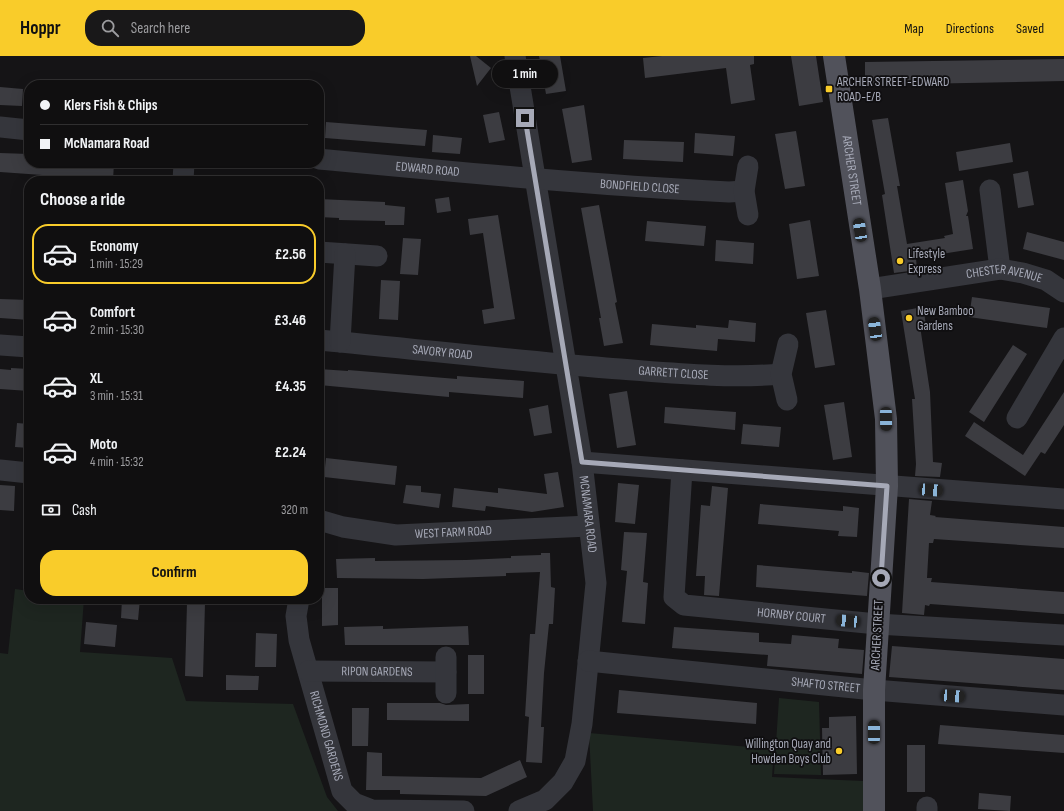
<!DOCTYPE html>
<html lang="en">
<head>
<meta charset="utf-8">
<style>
  body { margin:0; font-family:"Sofia Sans Condensed",sans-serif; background:#191819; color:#f1f3f6; height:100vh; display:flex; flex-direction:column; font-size:15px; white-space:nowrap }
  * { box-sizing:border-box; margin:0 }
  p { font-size:13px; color:#9c9c9f }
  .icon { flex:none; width:22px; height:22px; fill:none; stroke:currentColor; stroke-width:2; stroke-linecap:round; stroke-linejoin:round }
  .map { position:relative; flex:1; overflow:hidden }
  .panel { position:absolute; left:24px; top:120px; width:300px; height:428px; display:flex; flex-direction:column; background:#100f10; border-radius:16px; box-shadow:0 4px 16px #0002,0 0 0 1px #302f30 }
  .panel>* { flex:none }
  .banner { position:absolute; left:24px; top:24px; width:300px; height:88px; border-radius:16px; box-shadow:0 4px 16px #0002,0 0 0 1px #302f30; display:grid; align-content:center; height:88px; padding:0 16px; background:#100f10 }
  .end { position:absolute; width:18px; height:18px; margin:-9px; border:5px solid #a6a9b7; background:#111; box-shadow:0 0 0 2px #111 }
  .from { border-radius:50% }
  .bubble { position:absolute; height:28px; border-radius:14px; background:#100f10; box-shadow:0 4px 16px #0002,0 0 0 1px #302f30; font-size:13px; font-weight:700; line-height:28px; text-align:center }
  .car { position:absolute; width:12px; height:24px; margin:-12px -6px; border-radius:5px; box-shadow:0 0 3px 1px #0007; background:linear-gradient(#222 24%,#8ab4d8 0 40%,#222 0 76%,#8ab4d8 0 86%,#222 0) }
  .banner b { display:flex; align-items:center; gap:14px; height:38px; font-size:15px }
  .banner b+b { border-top:1px solid #302f30 }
  .banner i { width:10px; height:10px; background:#f1f3f6 }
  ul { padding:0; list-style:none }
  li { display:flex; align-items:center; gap:12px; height:60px; margin:0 8px 6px; padding:0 8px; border:2px solid transparent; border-radius:16px }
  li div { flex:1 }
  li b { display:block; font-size:15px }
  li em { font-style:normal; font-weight:700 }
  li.active { border-color:#f9cc2a }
  li>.icon { width:36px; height:36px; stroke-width:1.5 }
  h2 { padding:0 16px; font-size:18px; line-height:48px }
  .pay { display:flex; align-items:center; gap:10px; height:44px; padding:0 16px; font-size:15px }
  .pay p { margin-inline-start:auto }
  .cta { display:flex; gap:8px; margin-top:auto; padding:8px 16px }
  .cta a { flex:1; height:46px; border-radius:16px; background:#f9cc2a; color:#111; font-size:16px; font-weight:700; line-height:46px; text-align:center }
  header { display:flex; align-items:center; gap:24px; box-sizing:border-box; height:56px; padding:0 20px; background:#f9cc2a; color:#111 }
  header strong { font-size:19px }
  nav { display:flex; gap:22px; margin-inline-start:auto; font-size:14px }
  .search { width:280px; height:36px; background:#191819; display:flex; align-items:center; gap:10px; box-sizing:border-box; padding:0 14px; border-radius:16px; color:#9c9c9f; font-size:15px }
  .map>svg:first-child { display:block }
  .green { fill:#1e2620 }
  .building { fill:#3c3c41 }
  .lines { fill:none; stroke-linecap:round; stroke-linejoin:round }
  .minor { stroke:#35363c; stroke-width:21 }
  .major { stroke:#51525b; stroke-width:22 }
  .route { stroke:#a6a9b7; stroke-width:5 }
  .poi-dot { fill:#f9cc2a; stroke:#100f11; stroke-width:1.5 }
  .labels { text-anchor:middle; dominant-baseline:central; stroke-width:3.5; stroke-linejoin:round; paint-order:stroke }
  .poi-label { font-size:13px; fill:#a6a9b7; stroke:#100f11; text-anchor:start }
  .street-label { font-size:13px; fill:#a6a9b7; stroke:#100f11 }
</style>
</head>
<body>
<header>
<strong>Hoppr</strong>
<div class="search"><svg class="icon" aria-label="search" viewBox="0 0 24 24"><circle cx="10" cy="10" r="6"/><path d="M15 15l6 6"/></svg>Search here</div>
<nav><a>Map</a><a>Directions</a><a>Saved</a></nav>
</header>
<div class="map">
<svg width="1064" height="755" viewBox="0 0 1064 755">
  <rect width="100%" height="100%" fill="#151416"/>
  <path class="green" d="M15,533L29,535V543H84L80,596L172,602L186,645L293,648L327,741L338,755H0V597L8,598Z
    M779,642L819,646L821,719L774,718Z
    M589,677L774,693L772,721L863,725V755H593Z"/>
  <path class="building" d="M470,0H476L491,12L477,30Z
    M539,0H560L566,35L546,38Z
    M662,0H754V8L750,9L755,44L731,48L726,12L645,22L643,2Z
    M791,0H816L823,46L799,50Z
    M1064,3V25L865,29V6Z
    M0,31L23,33L22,50L0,49Z
    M584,49L592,104L572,107L562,53Z
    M499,56L505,84L489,87L483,59Z
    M888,62L900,130H897L907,188L945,182L944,180L953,178L945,127L963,124L968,155L966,160H968L973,193L916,202L917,214L894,217L882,139L885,138L872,64Z
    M326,66L427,74L425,90L325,82Z
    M796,75L805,130L785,133L775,78Z
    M695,77L735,80L733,100L694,97Z
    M433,79L462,82L460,98L432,96Z
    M624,84L684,86L683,106L623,103Z
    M1010,87L1013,106L959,115L956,96Z
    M0,97L29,98V107H114L113,124L0,116Z
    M1028,115L1034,149L1018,152L1013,118Z
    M449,141L451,155L437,157L435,143Z
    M319,143L385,146V149L405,151L404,169H385V165L339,164V162L319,161Z
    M599,149L617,246L615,247L623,287L604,290L599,262H601L581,152Z
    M498,159L515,263L484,268L482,254L494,252L483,177L470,179L468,163Z
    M810,164L819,220L797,223L789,168Z
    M647,165L706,170L704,190L645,185Z
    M1027,176L1064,186V204L1023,193Z
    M403,182L421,183L418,219L400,218Z
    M716,184L754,187L753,208L715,205Z
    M381,224L400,225L398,264L379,263Z
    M972,241L1050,252L1047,272L969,261Z
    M0,243L29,244V264L0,262Z
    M923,251L926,269L920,270L930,336L933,406L942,407L940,421L915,420L916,408L912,343H915L901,255Z
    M826,254L835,309L815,312L806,257Z
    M729,264L756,267L755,286L718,283L717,295L650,289L652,268L696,272V269L728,272Z
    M1013,289L1027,298L984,366L969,356Z
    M11,312L29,313V335L0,333V313L11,314Z
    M319,313L348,315V314L457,323V320L524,325L523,342L449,336V341L319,329Z
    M627,335L636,389L617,392L609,338Z
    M1064,336V369L1045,398L1041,396L1025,420L965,380L974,366L1023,399Z
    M844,346L852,401L833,404L824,349Z
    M548,349L552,377L534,380L529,353Z
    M665,351L736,356L735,374L664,367Z
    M17,367L29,368V392L15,391Z
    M743,368L781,371L779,391L741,388Z
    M326,402L397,410L395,429L324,421Z
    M558,416L564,451L532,456L486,450L485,455L452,451L454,432L498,437V432L547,438L544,418Z
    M618,427L639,429L635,468L615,466Z
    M0,429L15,430L14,455L0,454Z
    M406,429L421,430V436L441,438L439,452L403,447Z
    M712,430L728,432L719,540L704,539L705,520H696L701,449L710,450Z
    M909,443L932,445L930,459L936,460L935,461L1064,471V492L934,483L933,487H929L927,522H932L931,526L1064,536V558L930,548L929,550L925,549L924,559L902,557Z
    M760,448L843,455V450L859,452L857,481L838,480L839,475L758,468Z
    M624,476L647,477L643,526L648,527L645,568L622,566L627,515L621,514Z
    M541,497H550L551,531L555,532L553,568H549L544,617L541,671H544L542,707L526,706L529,661L525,660L530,578H535L540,516L506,517V520L423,523L337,522L336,503L375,502V505L466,504L511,502V500L541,499Z
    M757,509L852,517V515L869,517L867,540L756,531Z
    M322,532H338V569L322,570Z
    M122,543H140L138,564L121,562Z
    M187,547H205L203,621L185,620Z
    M86,566L117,569L115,591L84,588Z
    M383,570V573L468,570L469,589H345L344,571Z
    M674,571L759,577V586L791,588L792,579L839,583L838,592L864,594L862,618L767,610L768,599L672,592Z
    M256,577L277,578L276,611H255Z
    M892,590L1064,603V634L889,621Z
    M468,599H484V638H468Z
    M226,619L259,620L258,634H226Z
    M619,634L757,647L756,668L617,657Z
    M387,647H440L446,649L469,648V665L387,664Z
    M352,652H369L368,690H352Z
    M856,660L857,718L823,719L822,672H829V661Z
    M940,669L1064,679V697L938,688Z
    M907,689H925V736H907Z
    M367,696L382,697V720L481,722L520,704L527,721L486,740L400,738V734H366Z
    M979,737L1011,740L1010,755L978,753Z"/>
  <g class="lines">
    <g class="minor">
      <path id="s1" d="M515,0L582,406L596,527L582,668L575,705L563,726L545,744L519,755"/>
      <path d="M0,71L29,74"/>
      <path id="s2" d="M319,103C456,116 592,129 729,136L744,135"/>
      <path d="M748,110L744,135L748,159"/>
      <path d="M183,125L184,107"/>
      <path d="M990,134L1000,213"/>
      <path d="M319,196L377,200"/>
      <path id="s3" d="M870,233L1000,213L1023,217L1046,224L1064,236"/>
      <path id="s4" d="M319,284C415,293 510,304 606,312C664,316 723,323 781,318"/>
      <path d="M340,286L345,198"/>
      <path d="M0,289L29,291"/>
      <path d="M787,344L781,318L788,288"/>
      <path d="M1017,362L1064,282"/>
      <path d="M582,406L1064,443"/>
      <path d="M0,414L29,417"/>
      <path id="s5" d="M682,414L674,541L684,549L877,568L1064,579"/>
      <path id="s6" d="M319,464L343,471L396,479L589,470"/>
      <path id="s7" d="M299,543L296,560L299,584L342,735L354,747L372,754L464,755"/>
      <path id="s8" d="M588,605L874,634L1064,649"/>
      <path id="s9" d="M308,615L446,616"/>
      <path d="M446,637V601"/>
      <path d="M927,755V751"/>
    </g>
    <path class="major" id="s10" d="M834,0L870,233L886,363L887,430L874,634V755"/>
  </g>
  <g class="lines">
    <path class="route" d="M525,62L582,406L887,430L881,522"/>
  </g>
  <g class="poi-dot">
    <rect x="825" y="29" width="8" height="8" rx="2"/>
    <circle cx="900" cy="205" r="4"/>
    <circle cx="909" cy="262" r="4"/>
    <circle cx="839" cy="695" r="4"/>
  </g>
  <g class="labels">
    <g class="poi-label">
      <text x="837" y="26">ARCHER STREET-EDWARD<tspan x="837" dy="15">ROAD-E/B</tspan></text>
      <text x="908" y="198">Lifestyle<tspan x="908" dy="15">Express</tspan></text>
      <text x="917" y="255">New Bamboo<tspan x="917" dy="15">Gardens</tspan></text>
      <text x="831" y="688" text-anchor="end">Willington Quay and<tspan x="831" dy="15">Howden Boys Club</tspan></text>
    </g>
    <g class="street-label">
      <text stroke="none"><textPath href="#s2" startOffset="109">EDWARD ROAD</textPath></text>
      <text stroke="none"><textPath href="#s10" startOffset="116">ARCHER STREET</textPath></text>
      <text stroke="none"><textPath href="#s2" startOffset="322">BONDFIELD CLOSE</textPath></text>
      <text stroke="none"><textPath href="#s3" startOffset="136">CHESTER AVENUE</textPath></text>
      <text stroke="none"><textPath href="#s4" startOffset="124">SAVORY ROAD</textPath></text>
      <text stroke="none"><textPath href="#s4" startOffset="356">GARRETT CLOSE</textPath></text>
      <text stroke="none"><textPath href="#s1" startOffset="464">MCNAMARA ROAD</textPath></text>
      <text stroke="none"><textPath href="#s6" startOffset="136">WEST FARM ROAD</textPath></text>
      <text stroke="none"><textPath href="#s5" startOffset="248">HORNBY COURT</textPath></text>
      <text transform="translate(877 579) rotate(-87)">ARCHER STREET</text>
      <text stroke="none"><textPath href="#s9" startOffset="69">RIPON GARDENS</textPath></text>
      <text stroke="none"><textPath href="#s8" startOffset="239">SHAFTO STREET</textPath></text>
      <text stroke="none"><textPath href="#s7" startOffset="141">RICHMOND GARDENS</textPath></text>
    </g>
  </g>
</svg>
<i class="end from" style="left:881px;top:522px"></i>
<i class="end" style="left:525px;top:62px"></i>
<div class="bubble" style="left:492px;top:4px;width:66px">1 min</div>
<i class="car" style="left:860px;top:174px;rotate:351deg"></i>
<i class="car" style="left:875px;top:273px;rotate:352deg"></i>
<i class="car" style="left:886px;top:363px;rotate:179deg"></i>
<i class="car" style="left:931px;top:434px;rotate:94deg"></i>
<i class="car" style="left:848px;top:565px;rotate:275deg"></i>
<i class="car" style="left:953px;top:640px;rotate:94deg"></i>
<i class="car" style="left:874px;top:676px;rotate:0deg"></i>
<div class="banner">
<b><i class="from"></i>Klers Fish &amp; Chips</b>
<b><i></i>McNamara Road</b>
</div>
<section class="panel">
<h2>Choose a ride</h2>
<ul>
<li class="active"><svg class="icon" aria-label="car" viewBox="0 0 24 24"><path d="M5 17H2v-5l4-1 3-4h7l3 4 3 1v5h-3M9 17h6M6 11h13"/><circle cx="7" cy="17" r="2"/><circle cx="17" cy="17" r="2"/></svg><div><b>Economy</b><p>1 min · 15:29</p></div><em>£2.56</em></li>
<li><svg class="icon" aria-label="car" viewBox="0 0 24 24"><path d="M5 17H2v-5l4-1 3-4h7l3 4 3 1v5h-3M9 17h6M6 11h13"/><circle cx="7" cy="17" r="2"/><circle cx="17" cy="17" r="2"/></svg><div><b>Comfort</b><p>2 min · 15:30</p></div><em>£3.46</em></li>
<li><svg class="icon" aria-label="car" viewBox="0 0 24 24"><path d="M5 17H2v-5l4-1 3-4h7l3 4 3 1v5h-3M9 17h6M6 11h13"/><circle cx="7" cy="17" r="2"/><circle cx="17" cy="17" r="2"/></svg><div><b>XL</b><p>3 min · 15:31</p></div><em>£4.35</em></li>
<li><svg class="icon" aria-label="car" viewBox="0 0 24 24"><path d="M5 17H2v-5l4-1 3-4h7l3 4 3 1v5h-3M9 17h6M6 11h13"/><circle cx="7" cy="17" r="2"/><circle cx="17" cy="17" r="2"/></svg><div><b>Moto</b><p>4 min · 15:32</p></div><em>£2.24</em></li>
</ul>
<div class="pay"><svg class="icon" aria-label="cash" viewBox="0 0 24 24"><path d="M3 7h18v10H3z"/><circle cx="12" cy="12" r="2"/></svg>Cash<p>320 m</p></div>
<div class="cta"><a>Confirm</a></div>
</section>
</div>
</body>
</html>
